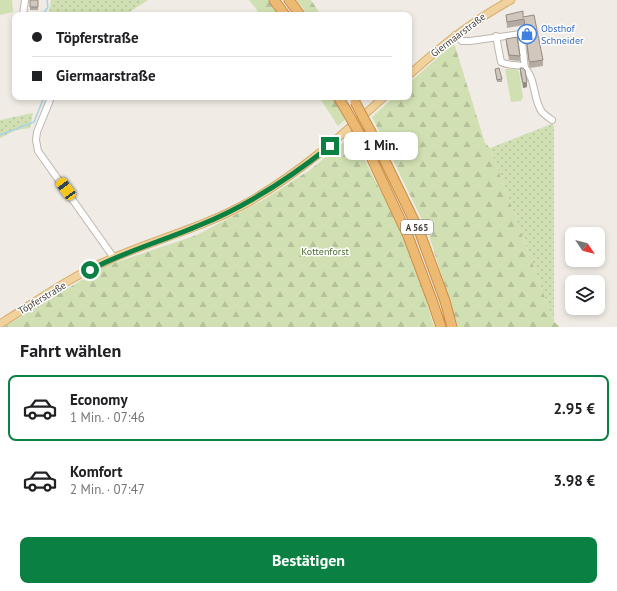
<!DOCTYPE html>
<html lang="de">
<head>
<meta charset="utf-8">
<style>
  body { margin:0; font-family:"PT Sans",sans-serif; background:#f2f2f2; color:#202124; height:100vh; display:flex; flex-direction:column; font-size:15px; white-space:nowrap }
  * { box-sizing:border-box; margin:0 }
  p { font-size:13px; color:#757577 }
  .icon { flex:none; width:22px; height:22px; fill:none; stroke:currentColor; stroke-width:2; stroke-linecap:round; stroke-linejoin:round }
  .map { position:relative; height:327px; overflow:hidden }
  .details { display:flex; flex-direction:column; background:#fff; flex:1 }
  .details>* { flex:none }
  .guide { position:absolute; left:12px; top:12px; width:400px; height:88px; border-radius:8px; box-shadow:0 2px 6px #0003; display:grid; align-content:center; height:88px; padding:0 20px; background:#fff }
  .needle { width:26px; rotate:125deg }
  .controls { position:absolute; left:565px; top:227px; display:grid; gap:8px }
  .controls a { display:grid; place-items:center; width:40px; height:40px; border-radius:8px; background:#fff; box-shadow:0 2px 6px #0003; font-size:20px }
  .end { position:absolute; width:18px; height:18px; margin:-9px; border:5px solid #0b8043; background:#fff; box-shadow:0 0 0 2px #fff }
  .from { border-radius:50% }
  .bubble { position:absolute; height:28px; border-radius:8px; background:#fff; box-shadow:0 2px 6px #0003; font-size:13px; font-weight:700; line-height:28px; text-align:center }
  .car { position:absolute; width:12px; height:24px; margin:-12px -6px; border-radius:5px; box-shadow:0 0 3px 1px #0007; background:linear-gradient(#f5c518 24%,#345 0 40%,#f5c518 0 76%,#345 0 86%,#f5c518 0) }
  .guide b { display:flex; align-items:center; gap:14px; height:38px; font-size:15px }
  .guide b+b { border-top:1px solid #e0e0e0 }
  .guide i { width:10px; height:10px; background:#202124 }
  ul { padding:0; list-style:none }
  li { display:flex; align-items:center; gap:12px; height:66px; margin:0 8px 6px; padding:0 12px; border:2px solid transparent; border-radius:8px }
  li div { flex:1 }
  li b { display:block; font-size:15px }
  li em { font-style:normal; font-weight:700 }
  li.current { border-color:#0b8043 }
  li>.icon { width:36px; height:36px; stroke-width:1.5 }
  h2 { padding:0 20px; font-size:18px; line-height:48px }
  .button { display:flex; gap:8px; margin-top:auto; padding:8px 20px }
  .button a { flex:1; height:46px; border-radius:8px; background:#0b8043; color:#fff; font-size:16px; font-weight:700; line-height:46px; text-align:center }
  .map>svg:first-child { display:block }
  .green { fill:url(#green-dots) }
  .forest { fill:url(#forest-firs) }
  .pitch { fill:#d0e0b2 }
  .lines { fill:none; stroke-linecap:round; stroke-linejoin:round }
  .stream { stroke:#a8d3e7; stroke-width:1.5 }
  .minor-casing { stroke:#beb6ac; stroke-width:8 }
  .major-casing { stroke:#d5ad6f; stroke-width:9 }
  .highway-casing { stroke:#ca8d45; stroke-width:11 }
  .minor { stroke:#fff; stroke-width:6 }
  .major { stroke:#f2d29c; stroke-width:7 }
  .highway { stroke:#edba74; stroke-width:9 }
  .highway-bridge-casing { stroke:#ca8d45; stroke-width:11; stroke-linecap:butt }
  .highway-bridge { stroke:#edba74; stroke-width:9 }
  .wall { fill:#b4aba2 }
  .shaded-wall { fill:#928b84 }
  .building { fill:#d1c7bc; stroke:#928b84 }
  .route { stroke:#0b8043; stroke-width:5 }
  .labels { text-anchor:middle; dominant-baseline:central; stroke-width:3; stroke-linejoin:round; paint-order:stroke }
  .shield { fill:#fff; stroke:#7b7672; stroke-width:1 }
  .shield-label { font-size:9px; font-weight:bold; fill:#423c35 }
  .shop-label { font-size:10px; fill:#366cbe; stroke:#fff; text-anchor:start }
  .street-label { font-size:10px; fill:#423c35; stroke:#fff }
  .park-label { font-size:10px; fill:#4c6d30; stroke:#fff }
</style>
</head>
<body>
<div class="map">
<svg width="617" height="327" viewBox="0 0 617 327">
  <defs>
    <pattern id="green-dots" width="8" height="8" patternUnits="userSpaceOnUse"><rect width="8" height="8" fill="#d0e0b2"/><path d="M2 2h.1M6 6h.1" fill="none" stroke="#b4c19a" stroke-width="1.8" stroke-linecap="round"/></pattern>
    <pattern id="forest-firs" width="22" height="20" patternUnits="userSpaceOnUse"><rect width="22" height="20" fill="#d0e0b2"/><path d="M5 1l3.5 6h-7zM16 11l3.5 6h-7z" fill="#b4c19a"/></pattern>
  </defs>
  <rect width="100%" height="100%" fill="#f0ece5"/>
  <path class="green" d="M51,0H148L125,15H47L49,13Z
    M33,113L30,128L16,130L0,138V120Z
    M552,124L554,126V322L490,148Z"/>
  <path class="forest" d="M249,0H268L279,15H261Z
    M296,0H311L321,15H308Z
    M454,43L485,143L490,148L554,322L559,326V327H458L428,232L372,117L394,97H409V83Z
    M319,97H332L345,120L338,126Z
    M352,135L400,229L425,297L434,327H4L105,266L197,235L263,200L310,170Z"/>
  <path class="pitch" d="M0,0H12L13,12L0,15Z
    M505,69H515L519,71L523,97L521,101L511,102Z"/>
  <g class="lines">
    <path class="stream" d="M42,15L48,7L47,0
      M0,135L34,122L44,97"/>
    <defs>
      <path id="minor" d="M23,15L25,0
        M455,35L462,41H470L521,34L525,69
        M496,36L501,62C510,67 519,63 525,68C536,79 533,100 542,112C545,115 549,118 552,120
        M50,97V100L37,132L36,140L38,151L114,258"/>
      <path id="major" d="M409,75C441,46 473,20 511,0
        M0,324C37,301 73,275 113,258C157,239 203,227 245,204C297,175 340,137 384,97"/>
      <path id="highway" d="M274,0L285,15
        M289,0L300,15
        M338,97L346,110
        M371,132L420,233L445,301L452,327
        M363,140L408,236L433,303L441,327"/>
    </defs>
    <use href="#minor" class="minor-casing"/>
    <use href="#major" class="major-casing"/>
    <use href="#highway" class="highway-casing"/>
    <use href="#minor" class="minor"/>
    <use href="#major" class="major"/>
    <use href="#highway" class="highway"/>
    <defs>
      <path id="highway-bridge" d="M355,102L371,132
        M346,110L363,140"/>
    </defs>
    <use href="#highway-bridge" class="highway-bridge-casing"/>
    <use href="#highway-bridge" class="highway-bridge"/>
  </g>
  <path class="wall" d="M30,0H38V10H30Z
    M506,15L523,17L543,60V66L530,68L529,66L524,25L507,28Z
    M506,39L520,56V61L509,60L506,44Z
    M520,68L527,87L523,88L520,74Z
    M495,69L502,79V82H497Z"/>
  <path class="shaded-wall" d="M527,82V87L523,88V83Z"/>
  <path class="building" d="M30,0H38V7H30Z
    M523,11V17L534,15L543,60L530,62L529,60L524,19L507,22L506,15Z
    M517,37L520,56L509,55L506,39Z
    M499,68L502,79L497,80L495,69Z
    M520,68H523L525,70L527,82L523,83Z"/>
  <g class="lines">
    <path class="route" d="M90,270C125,251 163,241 200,225C247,206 290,178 330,146"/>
  </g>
  <defs>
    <symbol id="shop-ring" viewBox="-11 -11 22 22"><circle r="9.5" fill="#fff" stroke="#3f7fe0" stroke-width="1.5"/><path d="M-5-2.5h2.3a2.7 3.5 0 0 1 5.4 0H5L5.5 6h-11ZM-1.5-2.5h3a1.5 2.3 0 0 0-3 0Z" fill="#3f7fe0"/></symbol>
  </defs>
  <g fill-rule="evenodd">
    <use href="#shop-ring" x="516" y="23" width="22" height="22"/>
  </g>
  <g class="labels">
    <rect class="shield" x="401" y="220" width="32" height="14" rx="3"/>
    <g class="shield-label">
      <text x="417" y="227">A 565</text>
    </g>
    <g class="shop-label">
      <text x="541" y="28">Obsthof<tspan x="541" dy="12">Schneider</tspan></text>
    </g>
    <g class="street-label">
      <text transform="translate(458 35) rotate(-37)">Giermaarstraße</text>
      <text transform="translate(42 298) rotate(-31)">Töpferstraße</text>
    </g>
    <g class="park-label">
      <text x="325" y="251">Kottenforst</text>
    </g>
  </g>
</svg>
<div class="controls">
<a><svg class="needle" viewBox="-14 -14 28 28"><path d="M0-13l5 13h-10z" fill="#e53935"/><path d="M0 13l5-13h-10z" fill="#757577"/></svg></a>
<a><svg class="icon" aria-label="layers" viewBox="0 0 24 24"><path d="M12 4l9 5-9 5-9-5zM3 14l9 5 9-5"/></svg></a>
</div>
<i class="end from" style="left:90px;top:270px"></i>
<i class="end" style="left:330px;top:146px"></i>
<div class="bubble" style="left:344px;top:132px;width:74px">1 Min.</div>
<i class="car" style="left:66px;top:189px;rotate:324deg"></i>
<div class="guide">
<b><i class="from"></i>Töpferstraße</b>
<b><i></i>Giermaarstraße</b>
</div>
</div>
<section class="details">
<h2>Fahrt wählen</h2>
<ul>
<li class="current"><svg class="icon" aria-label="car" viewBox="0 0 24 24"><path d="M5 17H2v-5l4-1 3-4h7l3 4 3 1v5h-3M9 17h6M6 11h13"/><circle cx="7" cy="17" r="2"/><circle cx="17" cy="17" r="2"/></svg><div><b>Economy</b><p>1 Min. · 07:46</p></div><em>2.95 €</em></li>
<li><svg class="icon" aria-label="car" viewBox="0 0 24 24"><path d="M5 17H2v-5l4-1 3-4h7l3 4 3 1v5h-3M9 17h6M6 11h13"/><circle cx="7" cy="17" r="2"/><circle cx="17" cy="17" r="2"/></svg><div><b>Komfort</b><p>2 Min. · 07:47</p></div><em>3.98 €</em></li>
</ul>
<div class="button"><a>Bestätigen</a></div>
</section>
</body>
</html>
